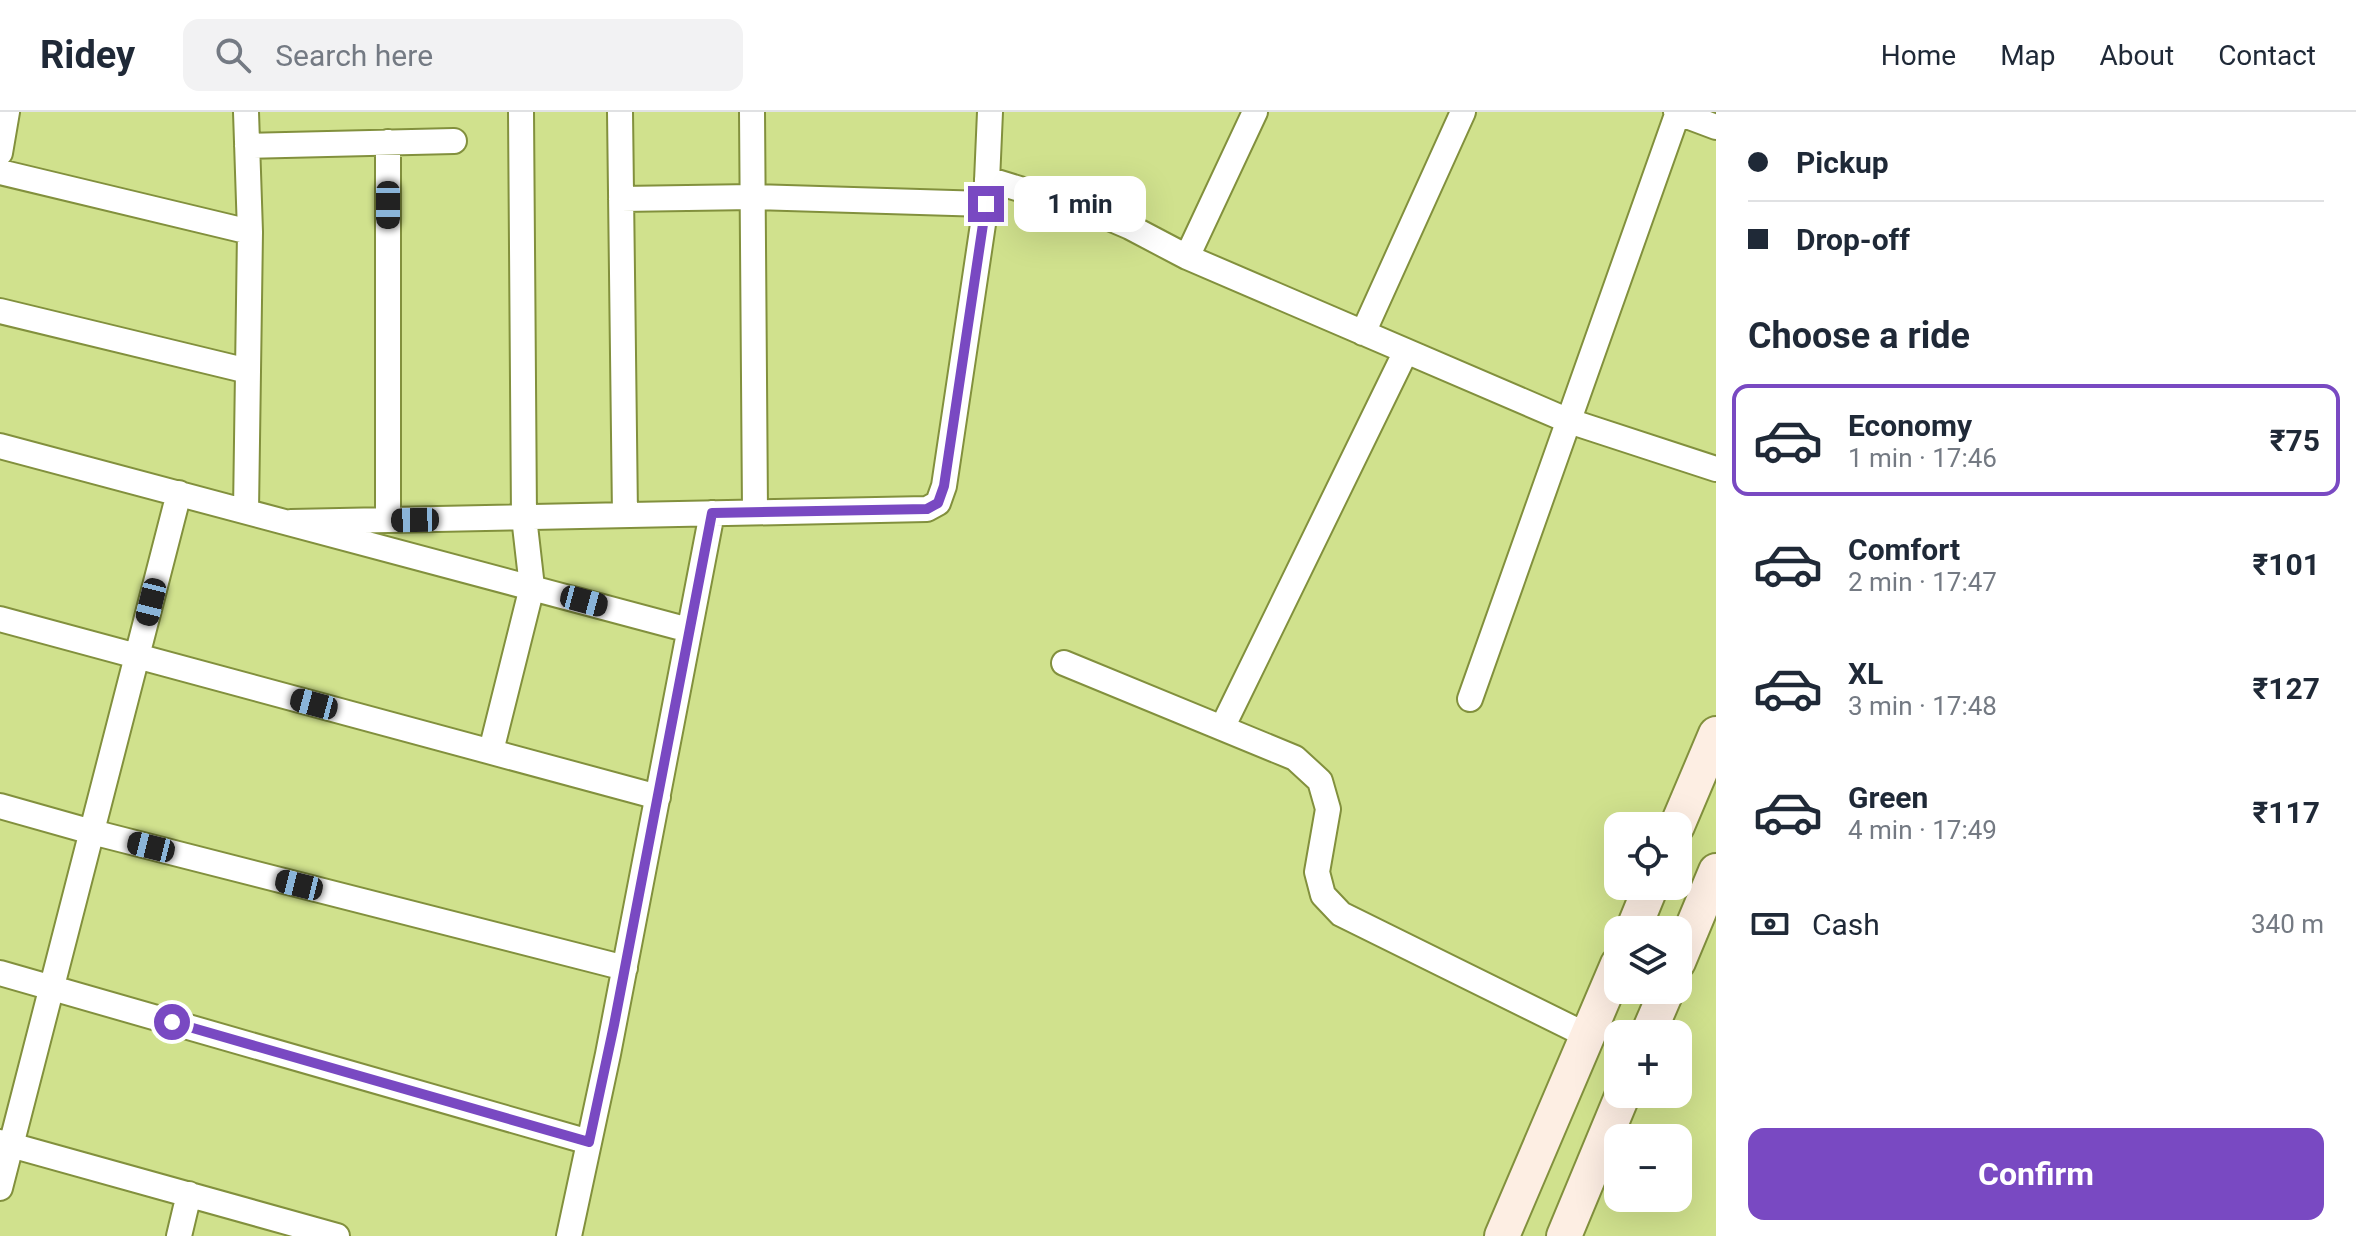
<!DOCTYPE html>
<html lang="en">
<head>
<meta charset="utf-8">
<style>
  body { margin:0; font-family:Roboto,sans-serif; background:#f2f2f3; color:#1f2937; height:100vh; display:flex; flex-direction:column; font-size:30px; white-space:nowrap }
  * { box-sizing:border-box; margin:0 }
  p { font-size:26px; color:#747a83 }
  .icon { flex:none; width:44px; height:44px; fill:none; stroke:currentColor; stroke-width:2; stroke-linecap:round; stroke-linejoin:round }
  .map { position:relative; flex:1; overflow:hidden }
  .details { display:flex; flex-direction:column; background:#fff; width:640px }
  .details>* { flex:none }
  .hud { display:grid; align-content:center; height:176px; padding:0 32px; background:#fff }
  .controls { position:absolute; left:1604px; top:700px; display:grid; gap:16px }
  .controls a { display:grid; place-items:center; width:88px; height:88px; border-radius:16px; background:#fff; box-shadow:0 8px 32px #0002; font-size:40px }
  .end { position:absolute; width:36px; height:36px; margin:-18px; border:10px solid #7949c2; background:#fff; box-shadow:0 0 0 4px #fff }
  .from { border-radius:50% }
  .bubble { position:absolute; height:56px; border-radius:16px; background:#fff; box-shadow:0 8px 32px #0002; font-size:26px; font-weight:700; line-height:56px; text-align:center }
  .car { position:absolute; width:24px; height:48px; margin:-24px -12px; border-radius:10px; box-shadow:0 0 6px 2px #0007; background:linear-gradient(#222 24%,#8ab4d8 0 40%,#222 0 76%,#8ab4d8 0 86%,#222 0) }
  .hud b { display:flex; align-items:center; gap:28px; height:76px; font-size:30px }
  .hud b+b { border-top:2px solid #e0e1e3 }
  .hud i { width:20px; height:20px; background:#1f2937 }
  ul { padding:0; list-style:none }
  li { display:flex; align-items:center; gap:24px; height:112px; margin:0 16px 12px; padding:0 16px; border:4px solid transparent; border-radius:16px }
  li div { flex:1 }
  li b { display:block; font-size:30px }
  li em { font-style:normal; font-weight:700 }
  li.active { border-color:#7949c2 }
  li>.icon { width:72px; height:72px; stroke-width:1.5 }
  h2 { padding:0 32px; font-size:36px; line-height:96px }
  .pay { display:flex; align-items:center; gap:20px; height:88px; padding:0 32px; font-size:30px }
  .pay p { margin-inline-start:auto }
  .button { display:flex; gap:16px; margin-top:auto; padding:16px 32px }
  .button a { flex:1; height:92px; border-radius:16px; background:#7949c2; color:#fff; font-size:32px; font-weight:700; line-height:92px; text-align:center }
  header { display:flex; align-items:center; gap:48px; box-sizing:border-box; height:112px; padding:0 40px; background:#fff; border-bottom:2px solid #e0e1e3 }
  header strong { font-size:38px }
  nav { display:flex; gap:44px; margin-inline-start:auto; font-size:28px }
  .search { width:560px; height:72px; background:#f2f2f3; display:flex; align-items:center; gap:20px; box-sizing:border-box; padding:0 28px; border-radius:16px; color:#747a83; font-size:30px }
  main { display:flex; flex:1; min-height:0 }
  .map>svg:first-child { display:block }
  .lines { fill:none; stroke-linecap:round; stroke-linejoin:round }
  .minor-casing { stroke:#82903d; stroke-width:28 }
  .secondary-casing { stroke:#82903d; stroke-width:38 }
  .minor { stroke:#fff; stroke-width:24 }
  .secondary { stroke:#fdeee3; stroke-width:34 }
  .route { stroke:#7949c2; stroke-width:10 }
</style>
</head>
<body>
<header>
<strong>Ridey</strong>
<div class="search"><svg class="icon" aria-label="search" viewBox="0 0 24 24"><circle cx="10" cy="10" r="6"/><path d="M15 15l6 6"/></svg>Search here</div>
<nav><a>Home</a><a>Map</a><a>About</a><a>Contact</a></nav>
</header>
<main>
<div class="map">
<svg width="1716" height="1124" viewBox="0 0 1716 1124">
  <rect width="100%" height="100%" fill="#d0e18d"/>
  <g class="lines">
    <defs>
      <path id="minor" d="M620,0L625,403
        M752,0L755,400
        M1676,0L1716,15
        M247,34L454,29
        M0,41L7,0
        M0,60L250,120
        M987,67L1095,100L1130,115L1187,145L1569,309L1716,357
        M621,87L753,85L986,92
        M1187,145L1255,0
        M0,199L248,259
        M1363,221L1463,0
        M0,334L689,518
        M246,399L250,120L246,0
        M388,408V30
        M291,410L927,397L938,391L944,374L986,92L990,0
        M0,507L658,685
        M1064,551L1295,646L1320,669L1328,697L1317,760L1323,783L1341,802L1588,924
        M1470,587L1678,0
        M1222,616L1406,239
        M491,639L532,475L524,405L521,0
        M0,694L92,720L625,856
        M0,861L589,1030
        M0,1030L337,1124
        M0,1076L179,381
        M179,1124L189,1082
        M569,1124L608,942L712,401"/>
      <path id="secondary" d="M1677,714L1716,622
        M1633,818L1651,774
        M1678,850L1716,759
        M1648,922L1667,878
        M1502,1124L1618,852
        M1564,1124L1623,982"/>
    </defs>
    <use href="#minor" class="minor-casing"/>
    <use href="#secondary" class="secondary-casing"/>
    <use href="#minor" class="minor"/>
    <use href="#secondary" class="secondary"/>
  </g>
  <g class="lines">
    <path class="route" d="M172,910L589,1030L614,913L712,401L927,397L938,391L944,374L986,92"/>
  </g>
</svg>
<div class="controls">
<a><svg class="icon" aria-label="locate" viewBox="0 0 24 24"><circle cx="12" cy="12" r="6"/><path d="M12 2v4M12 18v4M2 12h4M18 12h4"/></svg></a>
<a><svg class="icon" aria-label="layers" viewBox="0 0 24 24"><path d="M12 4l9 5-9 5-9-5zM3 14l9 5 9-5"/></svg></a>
<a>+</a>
<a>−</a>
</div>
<i class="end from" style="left:172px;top:910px"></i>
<i class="end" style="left:986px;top:92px"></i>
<div class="bubble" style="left:1014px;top:64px;width:132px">1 min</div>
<i class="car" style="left:388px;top:93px;rotate:180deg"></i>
<i class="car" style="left:415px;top:408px;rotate:269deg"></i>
<i class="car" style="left:584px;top:489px;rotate:105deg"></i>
<i class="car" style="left:151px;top:490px;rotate:194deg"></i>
<i class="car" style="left:314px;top:592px;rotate:285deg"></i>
<i class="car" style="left:151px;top:735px;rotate:284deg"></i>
<i class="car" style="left:299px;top:773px;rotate:284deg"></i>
</div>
<section class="details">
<div class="hud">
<b><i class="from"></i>Pickup</b>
<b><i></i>Drop-off</b>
</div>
<h2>Choose a ride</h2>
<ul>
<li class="active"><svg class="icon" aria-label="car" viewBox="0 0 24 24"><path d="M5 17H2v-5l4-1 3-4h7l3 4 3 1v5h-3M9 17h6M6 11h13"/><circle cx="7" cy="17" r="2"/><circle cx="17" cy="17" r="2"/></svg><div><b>Economy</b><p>1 min · 17:46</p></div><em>₹75</em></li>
<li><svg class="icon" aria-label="car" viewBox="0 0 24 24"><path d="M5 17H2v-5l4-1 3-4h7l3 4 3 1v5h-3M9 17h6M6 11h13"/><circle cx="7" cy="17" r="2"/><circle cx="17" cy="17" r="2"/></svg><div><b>Comfort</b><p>2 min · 17:47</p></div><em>₹101</em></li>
<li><svg class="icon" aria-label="car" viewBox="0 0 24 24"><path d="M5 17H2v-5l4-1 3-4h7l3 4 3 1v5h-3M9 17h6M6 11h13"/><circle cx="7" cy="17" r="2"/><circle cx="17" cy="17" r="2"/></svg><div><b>XL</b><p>3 min · 17:48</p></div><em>₹127</em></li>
<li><svg class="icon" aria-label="car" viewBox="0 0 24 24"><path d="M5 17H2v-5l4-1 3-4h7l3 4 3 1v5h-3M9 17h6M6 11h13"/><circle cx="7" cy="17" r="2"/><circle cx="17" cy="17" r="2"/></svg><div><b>Green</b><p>4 min · 17:49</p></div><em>₹117</em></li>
</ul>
<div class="pay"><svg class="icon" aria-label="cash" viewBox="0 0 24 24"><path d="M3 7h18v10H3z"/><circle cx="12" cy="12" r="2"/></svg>Cash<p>340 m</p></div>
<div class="button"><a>Confirm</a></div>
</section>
</main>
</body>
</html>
